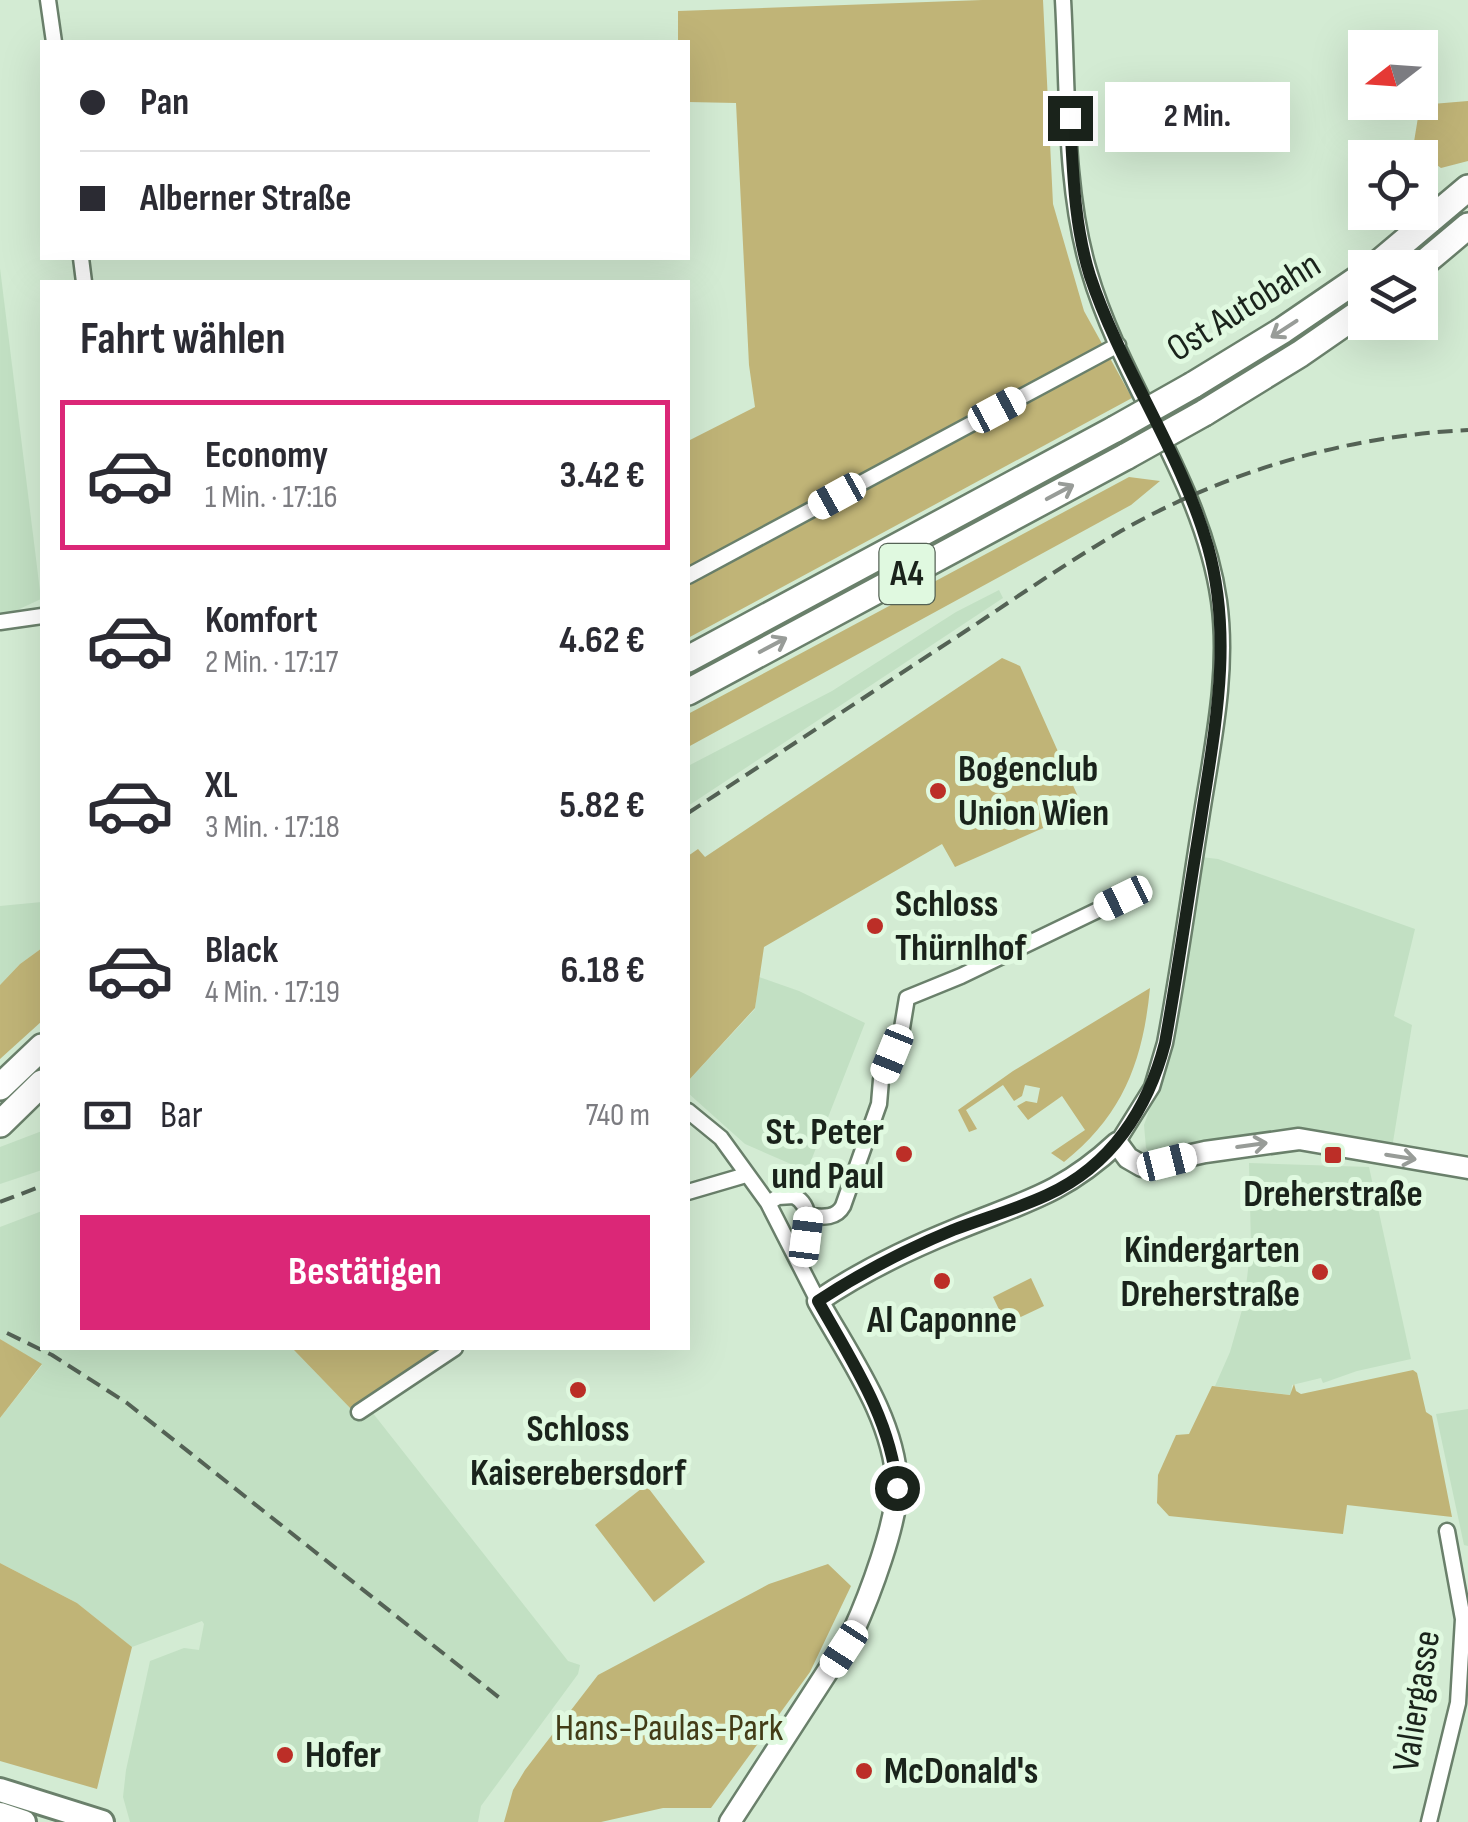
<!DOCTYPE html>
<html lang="de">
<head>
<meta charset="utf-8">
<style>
  body { margin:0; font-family:"Sofia Sans Condensed",sans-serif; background:#f7f7f7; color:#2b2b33; height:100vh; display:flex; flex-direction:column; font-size:38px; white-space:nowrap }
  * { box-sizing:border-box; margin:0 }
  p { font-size:32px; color:#7c7c81 }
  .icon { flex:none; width:55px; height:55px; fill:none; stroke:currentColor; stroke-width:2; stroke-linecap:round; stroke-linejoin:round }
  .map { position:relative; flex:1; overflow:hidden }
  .drawer { position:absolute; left:40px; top:280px; width:650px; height:1070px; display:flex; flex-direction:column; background:#fff; border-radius:0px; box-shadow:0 10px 40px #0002 }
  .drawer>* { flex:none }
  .guide { position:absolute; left:40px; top:40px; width:650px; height:220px; border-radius:0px; box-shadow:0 10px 40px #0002; display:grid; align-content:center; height:220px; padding:0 40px; background:#fff }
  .needle { width:65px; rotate:253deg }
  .controls { position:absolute; left:1348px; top:30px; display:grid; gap:20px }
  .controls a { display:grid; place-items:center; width:90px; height:90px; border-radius:0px; background:#fff; box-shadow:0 10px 40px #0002; font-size:50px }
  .end { position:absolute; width:45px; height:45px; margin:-22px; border:12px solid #1a231b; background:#fff; box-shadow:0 0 0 5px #fff }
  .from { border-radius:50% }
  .bubble { position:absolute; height:70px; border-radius:0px; background:#fff; box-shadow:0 10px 40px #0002; font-size:32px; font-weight:700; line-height:70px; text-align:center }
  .car { position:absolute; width:30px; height:60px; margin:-30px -15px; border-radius:12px; box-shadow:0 0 8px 2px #0007; background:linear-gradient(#fff 24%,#345 0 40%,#fff 0 76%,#345 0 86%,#fff 0) }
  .guide b { display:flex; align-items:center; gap:35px; height:95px; font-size:38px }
  .guide b+b { border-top:2px solid #e1e1e2 }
  .guide i { width:25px; height:25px; background:#2b2b33 }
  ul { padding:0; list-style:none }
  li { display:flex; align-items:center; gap:30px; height:150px; margin:0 20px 15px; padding:0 20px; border:5px solid transparent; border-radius:0px }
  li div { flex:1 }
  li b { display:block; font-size:38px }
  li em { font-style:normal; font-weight:700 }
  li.on { border-color:#db2777 }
  li>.icon { width:90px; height:90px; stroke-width:1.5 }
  h2 { padding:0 40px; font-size:45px; line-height:120px }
  .pay { display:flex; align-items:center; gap:25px; height:110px; padding:0 40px; font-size:38px }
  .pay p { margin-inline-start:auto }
  .button { display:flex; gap:20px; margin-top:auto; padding:20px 40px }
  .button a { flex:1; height:115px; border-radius:0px; background:#db2777; color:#fff; font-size:40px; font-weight:700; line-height:115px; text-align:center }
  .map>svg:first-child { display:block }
  .built { fill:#c2e0c3 }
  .green { fill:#c0b477 }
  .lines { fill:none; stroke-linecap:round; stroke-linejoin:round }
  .street-casing { stroke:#6a806b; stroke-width:19 }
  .secondary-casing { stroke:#6a806b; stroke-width:25 }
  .primary-casing { stroke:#6a806b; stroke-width:28 }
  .highway-casing { stroke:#6a806b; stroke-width:30 }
  .street { stroke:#fff; stroke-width:14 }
  .secondary { stroke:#fff; stroke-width:20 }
  .primary { stroke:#fff; stroke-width:22 }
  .highway { stroke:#fff; stroke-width:25 }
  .rail { stroke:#546255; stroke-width:4; stroke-dasharray:15 8; stroke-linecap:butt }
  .highway-bridge-casing { stroke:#6a806b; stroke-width:30; stroke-linecap:butt }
  .highway-bridge { stroke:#fff; stroke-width:25 }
  .oneway { stroke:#989c98 }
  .route { stroke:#1a231b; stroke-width:12 }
  .poi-dot { fill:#bc2e27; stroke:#e0f9e0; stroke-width:4 }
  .labels { text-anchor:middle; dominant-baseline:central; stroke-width:10; stroke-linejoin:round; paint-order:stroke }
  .shield { fill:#e0f9e0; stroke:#556356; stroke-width:2.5 }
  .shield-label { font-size:35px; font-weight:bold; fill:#1a231b }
  .street-label { font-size:38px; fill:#1a231b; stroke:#e0f9e0 }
  .poi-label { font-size:38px; font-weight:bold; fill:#1a231b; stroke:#e0f9e0; text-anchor:start }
  .park-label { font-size:38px; fill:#433c17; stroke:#e0f9e0 }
</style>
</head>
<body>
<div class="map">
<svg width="1468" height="1822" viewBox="0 0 1468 1822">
  <rect width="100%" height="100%" fill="#d3ebd3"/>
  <path class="built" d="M0,268L41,599L0,618Z
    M999,590L1003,598L688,806V766L832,691L956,612Z
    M1201,857L1218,859L1415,929L1394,1016L1412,1025L1392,1148L1314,1132L1151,1154L1146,1148L1144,1125L1172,1046Z
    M42,902V948L20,964L0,985V906Z
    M759,977L799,991L865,1023L807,1171L745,1144L688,1093V1081L755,1009Z
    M42,1131V1170L0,1184V1147Z
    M1249,1163L1369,1167L1411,1359L1357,1371L1323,1383L1321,1378L1292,1385L1291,1395L1215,1386L1230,1352L1244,1303L1251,1245Z
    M42,1211V1348H292L361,1419L372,1412L568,1661L580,1665L578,1674L481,1806L478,1822H130L123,1797L126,1770L150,1661L184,1648L199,1650L204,1624L202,1621L132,1647L77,1603L0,1563V1418L42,1365L0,1339V1227Z
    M1468,1409V1546L1464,1545L1436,1414Z"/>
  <path class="green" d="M982,0H1043L1053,204L1084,311L1132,398L688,638V441L755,407L749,365L736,103L688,102V42H678V11Z
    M1468,101V161L1441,168L1413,148L1420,105Z
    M1129,477L1160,481L1131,505L688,747V714Z
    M1002,658L1020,666L1084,810L955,867L942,844L764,947L755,1008L688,1081V856L698,849L705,857Z
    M42,948V1021L0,1059V985L20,964Z
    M1150,988C1143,1061 1123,1115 1064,1162L1051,1153L1085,1130L1062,1096L1028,1120L1017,1106L1026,1101L1037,1103L1040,1088L1025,1085L1022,1096L1014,1101L1003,1085L966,1110L977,1129L969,1132L958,1110L1013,1071Z
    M1031,1278L1044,1306L1006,1324L993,1297Z
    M0,1339L42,1364L0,1418Z
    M292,1348H446L352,1410Z
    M1413,1370L1417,1373L1426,1412L1432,1416L1452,1517L1347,1505L1343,1534L1169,1516L1157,1503L1158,1475L1176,1435L1189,1434L1212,1386L1290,1395L1294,1384L1296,1391L1301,1394Z
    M646,1485L705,1562L654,1602L595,1525Z
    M0,1563L77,1603L132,1647L97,1789L0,1761Z
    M828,1564L851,1586L810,1672L711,1808H663L601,1822H504L513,1790L525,1770L598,1675L769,1584Z"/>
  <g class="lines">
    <defs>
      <path id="street" d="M48,0L54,42
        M1063,0C1068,87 1064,187 1089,271C1122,385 1202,481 1219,601C1229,674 1212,747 1201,819C1189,894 1179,969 1165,1043L1152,1087L1117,1143
        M81,258L84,282
        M688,576L1118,345
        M0,622L42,616
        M688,1111L721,1138L768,1203L818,1301
        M688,1192L746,1175
        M768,1203L778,1197L794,1196C818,1208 805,1243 802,1266
        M809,1216C822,1217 836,1219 843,1206L879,1104L881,1080L902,1028L907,998L961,976L1123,898
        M359,1412L455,1348
        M1429,1822L1458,1703L1463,1619L1447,1531"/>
      <path id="secondary" d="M730,1822L853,1632C869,1597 898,1521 897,1484C894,1418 849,1357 818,1301C859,1273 908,1249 955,1230C1023,1202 1061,1195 1117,1143L1128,1158L1142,1166L1205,1152L1299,1139L1468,1168"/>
      <path id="primary" d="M0,1790L102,1822
        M0,1814L24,1822"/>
      <path id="highway" d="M1373,268L1468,188
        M1418,268L1468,226
        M1193,385L1283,330L1365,274
        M1204,413L1300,354L1365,309
        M688,659L1115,429
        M688,692L1127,456
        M0,1087L42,1047
        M0,1124L42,1083"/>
    </defs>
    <use href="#street" class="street-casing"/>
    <use href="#secondary" class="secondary-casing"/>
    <use href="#primary" class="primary-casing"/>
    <use href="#highway" class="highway-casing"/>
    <use href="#street" class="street"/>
    <use href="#secondary" class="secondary"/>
    <use href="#primary" class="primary"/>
    <use href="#highway" class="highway"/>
    <path class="rail" d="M688,813C777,755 866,696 955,638C1010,602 1064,564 1121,531C1227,471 1346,436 1468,430
      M0,1202L42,1186
      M7,1333L52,1355L127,1403L501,1699"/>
    <defs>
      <path id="highway-bridge" d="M1115,429L1193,385
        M1127,456L1204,413"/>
    </defs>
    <use href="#highway-bridge" class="highway-bridge-casing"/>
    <use href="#highway-bridge" class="highway-bridge"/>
  </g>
  <defs><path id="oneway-shaft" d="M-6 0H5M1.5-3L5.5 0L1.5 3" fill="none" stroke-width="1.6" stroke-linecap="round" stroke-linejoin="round" transform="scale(2.5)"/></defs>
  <g class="oneway">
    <use href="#oneway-shaft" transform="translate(1284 329) rotate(147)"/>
    <use href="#oneway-shaft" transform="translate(1060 492) rotate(-28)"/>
    <use href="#oneway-shaft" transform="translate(773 645) rotate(-28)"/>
    <use href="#oneway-shaft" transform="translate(1252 1145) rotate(-8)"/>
    <use href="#oneway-shaft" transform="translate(1401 1157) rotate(9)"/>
  </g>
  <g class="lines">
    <path class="route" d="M897,1488C891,1419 851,1360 818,1301C859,1274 907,1249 953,1230C984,1218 1017,1209 1047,1195C1111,1166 1148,1109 1165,1043C1178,971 1188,898 1200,826C1214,732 1234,641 1208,547C1181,452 1121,369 1090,276C1074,225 1073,171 1070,118"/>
  </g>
  <g class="poi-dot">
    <circle cx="938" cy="791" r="10"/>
    <circle cx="875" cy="926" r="10"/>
    <circle cx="904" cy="1154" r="10"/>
    <rect x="1323" y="1145" width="20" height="20" rx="5"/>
    <circle cx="1320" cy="1272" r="10"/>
    <circle cx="942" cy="1281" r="10"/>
    <circle cx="578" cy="1390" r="10"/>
    <circle cx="285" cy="1755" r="10"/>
    <circle cx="864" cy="1771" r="10"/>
  </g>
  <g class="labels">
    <rect class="shield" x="879.5" y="544" width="55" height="60" rx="8"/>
    <g class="shield-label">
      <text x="907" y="574">A4</text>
    </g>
    <g class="street-label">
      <text transform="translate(1244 307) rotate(-32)">Ost Autobahn</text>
      <text transform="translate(1417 1701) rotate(-81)">Valiergasse</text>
    </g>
    <g class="poi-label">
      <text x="958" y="769">Bogenclub<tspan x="958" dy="44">Union Wien</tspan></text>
      <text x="895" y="904">Schloss<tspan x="895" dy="44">Thürnlhof</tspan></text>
      <text x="884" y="1132" text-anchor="end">St. Peter<tspan x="884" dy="44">und Paul</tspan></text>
      <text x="1333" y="1194" text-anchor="middle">Dreherstraße</text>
      <text x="1300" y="1250" text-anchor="end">Kindergarten<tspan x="1300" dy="44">Dreherstraße</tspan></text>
      <text x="942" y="1320" text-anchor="middle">Al Caponne</text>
      <text x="578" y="1429" text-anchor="middle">Schloss<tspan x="578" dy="44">Kaiserebersdorf</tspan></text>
      <text x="305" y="1755">Hofer</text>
      <text x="884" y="1771">McDonald's</text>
    </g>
    <g class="park-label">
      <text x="669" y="1728">Hans-Paulas-Park</text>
    </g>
  </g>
</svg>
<div class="controls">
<a><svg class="needle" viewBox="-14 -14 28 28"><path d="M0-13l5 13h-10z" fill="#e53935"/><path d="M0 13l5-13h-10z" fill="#7c7c81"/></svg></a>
<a><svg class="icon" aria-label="locate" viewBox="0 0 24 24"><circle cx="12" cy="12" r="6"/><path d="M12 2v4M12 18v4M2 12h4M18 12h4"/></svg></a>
<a><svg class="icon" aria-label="layers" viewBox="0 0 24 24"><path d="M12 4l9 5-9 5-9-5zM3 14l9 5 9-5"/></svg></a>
</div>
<i class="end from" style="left:897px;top:1488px"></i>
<i class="end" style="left:1070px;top:118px"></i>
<div class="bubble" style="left:1105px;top:82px;width:185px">2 Min.</div>
<i class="car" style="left:997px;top:410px;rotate:62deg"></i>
<i class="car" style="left:837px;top:496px;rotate:241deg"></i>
<i class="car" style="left:1123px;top:898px;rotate:244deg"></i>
<i class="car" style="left:892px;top:1054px;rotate:202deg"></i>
<i class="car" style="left:1167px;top:1162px;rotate:76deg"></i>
<i class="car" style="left:806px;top:1237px;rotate:7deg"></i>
<i class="car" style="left:844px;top:1649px;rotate:213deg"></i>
<div class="guide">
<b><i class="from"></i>Pan</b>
<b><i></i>Alberner Straße</b>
</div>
<section class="drawer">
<h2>Fahrt wählen</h2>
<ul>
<li class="on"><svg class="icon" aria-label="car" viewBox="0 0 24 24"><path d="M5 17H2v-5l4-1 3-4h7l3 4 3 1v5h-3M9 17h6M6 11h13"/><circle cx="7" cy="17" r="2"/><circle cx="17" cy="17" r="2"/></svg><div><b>Economy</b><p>1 Min. · 17:16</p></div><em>3.42 €</em></li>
<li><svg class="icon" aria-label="car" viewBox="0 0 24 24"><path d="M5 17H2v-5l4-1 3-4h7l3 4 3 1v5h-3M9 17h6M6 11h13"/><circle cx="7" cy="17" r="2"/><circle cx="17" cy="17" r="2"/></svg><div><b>Komfort</b><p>2 Min. · 17:17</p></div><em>4.62 €</em></li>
<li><svg class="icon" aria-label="car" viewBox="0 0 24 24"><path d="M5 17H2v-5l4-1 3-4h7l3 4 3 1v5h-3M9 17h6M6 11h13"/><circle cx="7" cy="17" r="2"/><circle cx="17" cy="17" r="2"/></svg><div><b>XL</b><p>3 Min. · 17:18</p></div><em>5.82 €</em></li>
<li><svg class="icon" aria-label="car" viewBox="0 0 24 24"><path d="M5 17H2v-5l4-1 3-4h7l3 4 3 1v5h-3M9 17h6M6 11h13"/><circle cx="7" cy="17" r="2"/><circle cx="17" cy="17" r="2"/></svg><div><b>Black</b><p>4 Min. · 17:19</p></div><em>6.18 €</em></li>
</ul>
<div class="pay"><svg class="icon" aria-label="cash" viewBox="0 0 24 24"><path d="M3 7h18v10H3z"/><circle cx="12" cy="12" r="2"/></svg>Bar<p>740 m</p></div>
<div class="button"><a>Bestätigen</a></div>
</section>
</div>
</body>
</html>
